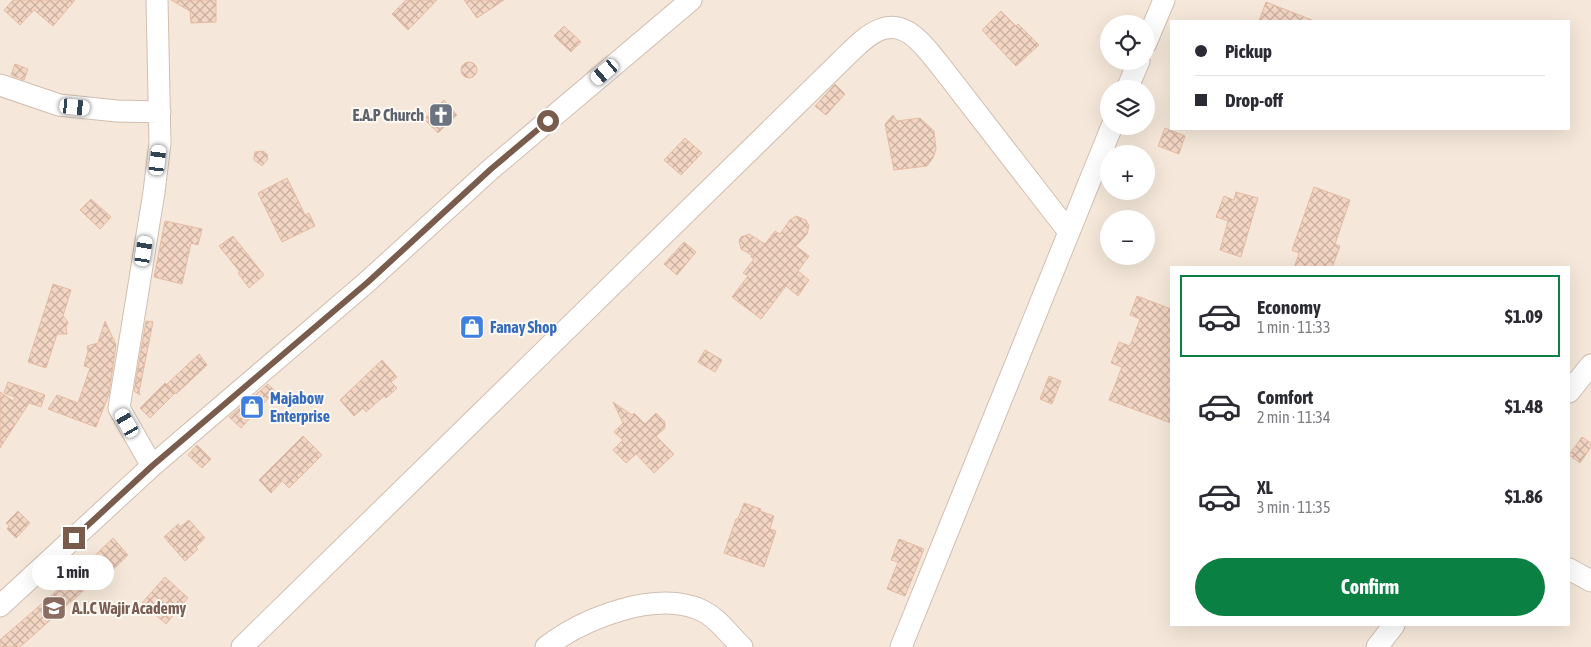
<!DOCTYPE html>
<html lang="en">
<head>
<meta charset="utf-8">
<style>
  body { margin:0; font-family:"Asap Condensed",sans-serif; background:#f2f2f3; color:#2b2b33; height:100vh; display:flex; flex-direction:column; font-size:19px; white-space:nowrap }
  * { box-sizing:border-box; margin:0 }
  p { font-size:16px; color:#7c7c81 }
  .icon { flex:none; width:28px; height:28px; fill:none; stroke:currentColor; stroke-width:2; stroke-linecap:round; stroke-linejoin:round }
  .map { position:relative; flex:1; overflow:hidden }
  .details { position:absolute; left:1170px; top:266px; width:400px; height:360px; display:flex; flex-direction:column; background:#fff; border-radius:0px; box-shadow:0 5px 20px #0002 }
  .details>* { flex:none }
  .guide { position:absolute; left:1170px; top:20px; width:400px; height:110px; border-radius:0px; box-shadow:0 5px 20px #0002; display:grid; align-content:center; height:110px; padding:0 25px; background:#fff }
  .fabs { position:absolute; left:1100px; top:15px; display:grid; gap:10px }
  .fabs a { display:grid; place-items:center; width:55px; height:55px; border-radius:50%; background:#fff; box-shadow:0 5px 20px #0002; font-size:25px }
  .end { position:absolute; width:22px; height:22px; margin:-11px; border:6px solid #7a5c4d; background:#fff; box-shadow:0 0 0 2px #fff }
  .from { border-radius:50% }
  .bubble { position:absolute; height:35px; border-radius:18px; background:#fff; box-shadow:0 5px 20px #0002; font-size:16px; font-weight:700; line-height:35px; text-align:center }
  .car { position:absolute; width:15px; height:30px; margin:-15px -8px; border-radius:6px; box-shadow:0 0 4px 1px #0007; background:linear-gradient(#fff 24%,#345 0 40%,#fff 0 76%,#345 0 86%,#fff 0) }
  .guide b { display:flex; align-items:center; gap:18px; height:48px; font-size:19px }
  .guide b+b { border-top:1px solid #e1e1e2 }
  .guide i { width:12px; height:12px; background:#2b2b33 }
  ul { padding:9px 0 0; list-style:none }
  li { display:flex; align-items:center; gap:15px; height:82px; margin:0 10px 8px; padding:0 15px; border:2px solid transparent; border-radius:0px }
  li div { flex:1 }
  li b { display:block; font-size:19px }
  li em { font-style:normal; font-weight:700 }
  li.selected { border-color:#0b8043 }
  li>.icon { width:45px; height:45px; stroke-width:1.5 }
  .action { display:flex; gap:10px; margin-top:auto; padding:10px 25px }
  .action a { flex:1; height:58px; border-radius:30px; background:#0b8043; color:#fff; font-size:20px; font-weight:700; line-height:58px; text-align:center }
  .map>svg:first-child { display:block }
  .residential { fill:#f5e8da; fill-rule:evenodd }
  .building { fill:url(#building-cross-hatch); stroke:#e6bba3 }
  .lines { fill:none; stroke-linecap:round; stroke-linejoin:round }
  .minor-casing { stroke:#d1beb0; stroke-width:23 }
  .minor { stroke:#fff; stroke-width:21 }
  .route { stroke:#7a5c4d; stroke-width:6 }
  .labels { text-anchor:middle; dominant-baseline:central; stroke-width:4; stroke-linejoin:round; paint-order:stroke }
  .worship-label { font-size:16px; font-weight:bold; fill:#5b616d; stroke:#fffaf3; text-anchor:end }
  .shop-label { font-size:16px; font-weight:bold; fill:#366cbe; stroke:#fffaf3; text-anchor:start }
  .education-label { font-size:16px; font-weight:bold; fill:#785e54; stroke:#fffaf3; text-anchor:start }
</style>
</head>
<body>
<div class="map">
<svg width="1591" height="647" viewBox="0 0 1591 647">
  <defs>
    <pattern id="building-cross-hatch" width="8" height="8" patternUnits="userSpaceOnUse" patternTransform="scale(1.25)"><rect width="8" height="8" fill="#f3d5c3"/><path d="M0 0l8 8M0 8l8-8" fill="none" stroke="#cab0a1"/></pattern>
  </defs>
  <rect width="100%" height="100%" fill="#fdf6ec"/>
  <path class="residential" d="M0,0H1591V647H0ZM1171,21H1569V129H1171ZM1109,24H1146V61H1109ZM1109,89H1146V126H1109ZM1109,154H1146V191H1109ZM1109,219H1146V256H1109ZM1171,268H1569V625H1171Z"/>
  <path class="building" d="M13,0H75L53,26L34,10L20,25L4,10Z
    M171,0H216V22L191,23L190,11Z
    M406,0H437L408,30L392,14Z
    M464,0H504L477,18Z
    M1266,2L1312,20L1311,21H1259Z
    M1001,11L1016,26L1018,24L1039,45L1016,66L982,30Z
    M564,26L581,42L571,52L554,36Z
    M461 70a8 8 0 1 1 16 0a8 8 0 1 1-16 0Z
    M15,64L28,69L24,80L11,75Z
    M835,84L845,94L826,115L815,106Z
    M444,100L457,115L438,133L424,119Z
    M893,115L897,121L920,118L934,131L936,149L933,158L927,166L894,170L885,124Z
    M1165,128L1185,136L1179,154L1158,146Z
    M685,138L702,153L681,175L664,160Z
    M263,151L267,154L268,159L262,166L254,160V157L255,152Z
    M287,178L305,215L309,213L315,226L282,242L258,193Z
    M1314,187L1350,200L1335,244L1340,246L1332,268H1294L1299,253L1292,250Z
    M1236,192L1258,198L1241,257L1220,250L1228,221L1216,217L1224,196L1234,200Z
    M91,199L111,217L100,229L80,210Z
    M796,216L806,220L809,226L807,234L796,246L809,256L798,271L809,280L798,296L786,286L761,319L732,297L748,276L743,273L754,259L751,257L752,255L741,249L739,241L741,237L749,234L765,244L775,231L780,234L790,220Z
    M165,221L202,229L198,245L191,243L182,284L154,277Z
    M233,236L264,275L249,288L238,273L240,272L219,246Z
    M684,242L696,252L677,275L664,264Z
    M53,284L71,290L63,316L68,322L66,327L67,334H57L46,368L28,362Z
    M1137,296L1171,309V423L1109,400L1122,367L1111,363L1119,342L1130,346L1140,319L1130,315Z
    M105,321L116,345L109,394L96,427L48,409L57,395L78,403L90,368L84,366L88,351L87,346L98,343Z
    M146,321L153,322L139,392L140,395L134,391Z
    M705,350L722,360L715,372L698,362Z
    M199,354L207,365L176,394L167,384Z
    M382,360L397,377L391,382L397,388L386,398L384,396L366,412L363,408L354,416L340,400Z
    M1049,376L1061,381L1052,404L1040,399Z
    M8,382L45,395L41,407L29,403L0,448V392L13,401L15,397L4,393Z
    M165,383L175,393L150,418L140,408Z
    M268,384L275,391L241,428L229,417Z
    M613,402L632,415L634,413L645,424L656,413L665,422V428L656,436L674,454L654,473L636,454L626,463L613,450L623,440L614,432L623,423Z
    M303,436L322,455L289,488L282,481L271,493L259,480Z
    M1582,437L1591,443V447L1580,463L1569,455Z
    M197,445L211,459L202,468L188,455Z
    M744,503L761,509L760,511L774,516L770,529L776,531L764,567L724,553L736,519H738Z
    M18,511L30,523L16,538L7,529L9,526L6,523Z
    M189,520L205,538L196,547L198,549L185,561L164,537L178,524L180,527Z
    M113,538L128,555L103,579L100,576L20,647H0V640L77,573Z
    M899,539L924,549L905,596L887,589L898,562L891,560Z
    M165,577L188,598L166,624L142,603Z"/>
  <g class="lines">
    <defs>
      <path id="minor" d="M1146,43L1164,0
        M0,85L59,105L117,111L160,112
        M1127,89L1139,61
        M1569,392L1591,365
        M152,466L119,408L154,192L160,143L157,0
        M1569,569L1591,581
        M0,606L152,466L367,282L491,169L691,0
        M242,647L840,62C863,40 887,10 918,40C926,47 932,56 939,64L1069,232
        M546,647C584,618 657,589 703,611C719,619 729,635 742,647
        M901,647L1112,126
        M1377,647L1394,625"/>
    </defs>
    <use href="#minor" class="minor-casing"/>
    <use href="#minor" class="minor"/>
  </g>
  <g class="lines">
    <path class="route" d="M74,538L152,466L368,282L491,169L548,121"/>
  </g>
  <defs>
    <symbol id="church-square" viewBox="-11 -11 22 22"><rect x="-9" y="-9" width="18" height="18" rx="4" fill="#6b7280" stroke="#fffaf3"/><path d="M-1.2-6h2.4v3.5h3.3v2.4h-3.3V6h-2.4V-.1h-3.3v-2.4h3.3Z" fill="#fff"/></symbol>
    <symbol id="shop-square" viewBox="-11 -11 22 22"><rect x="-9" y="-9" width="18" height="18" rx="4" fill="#3f7fe0" stroke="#fffaf3"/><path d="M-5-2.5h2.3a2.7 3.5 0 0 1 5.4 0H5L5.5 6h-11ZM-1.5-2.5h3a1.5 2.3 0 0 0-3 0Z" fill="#fff"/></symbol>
    <symbol id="school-square" viewBox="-11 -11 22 22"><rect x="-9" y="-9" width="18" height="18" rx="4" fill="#8d6e63" stroke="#fffaf3"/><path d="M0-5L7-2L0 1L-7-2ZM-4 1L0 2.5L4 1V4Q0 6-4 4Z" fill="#fff"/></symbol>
  </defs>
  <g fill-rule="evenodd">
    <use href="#church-square" x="427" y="101" width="28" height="28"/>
    <use href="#shop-square" x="458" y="313" width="28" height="28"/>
    <use href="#shop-square" x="238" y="393" width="28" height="28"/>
    <use href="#school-square" x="40" y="594" width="28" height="28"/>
  </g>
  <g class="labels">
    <g class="worship-label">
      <text x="424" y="115">E.A.P Church</text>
    </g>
    <g class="shop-label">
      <text x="490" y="327">Fanay Shop</text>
      <text x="270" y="398">Majabow<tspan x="270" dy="18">Enterprise</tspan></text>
    </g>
    <g class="education-label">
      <text x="72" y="608">A.I.C Wajir Academy</text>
    </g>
  </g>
</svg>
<div class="fabs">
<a><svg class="icon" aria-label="locate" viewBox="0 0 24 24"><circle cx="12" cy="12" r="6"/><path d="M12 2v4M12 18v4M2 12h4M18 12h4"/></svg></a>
<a><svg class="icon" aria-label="layers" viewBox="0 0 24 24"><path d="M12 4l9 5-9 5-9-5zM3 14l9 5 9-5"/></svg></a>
<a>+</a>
<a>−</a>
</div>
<i class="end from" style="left:548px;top:121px"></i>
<i class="end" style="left:74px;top:538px"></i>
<div class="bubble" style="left:32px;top:555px;width:82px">1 min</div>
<i class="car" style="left:605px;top:72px;rotate:230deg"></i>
<i class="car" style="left:75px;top:107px;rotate:96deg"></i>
<i class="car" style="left:158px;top:160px;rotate:7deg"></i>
<i class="car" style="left:144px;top:251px;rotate:9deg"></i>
<i class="car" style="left:127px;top:423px;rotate:330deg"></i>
<div class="guide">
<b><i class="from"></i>Pickup</b>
<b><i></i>Drop-off</b>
</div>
<section class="details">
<ul>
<li class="selected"><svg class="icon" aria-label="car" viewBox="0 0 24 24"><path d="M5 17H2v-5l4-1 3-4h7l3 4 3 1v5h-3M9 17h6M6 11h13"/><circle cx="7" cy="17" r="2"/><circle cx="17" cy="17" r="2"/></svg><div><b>Economy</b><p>1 min · 11:33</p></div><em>$1.09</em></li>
<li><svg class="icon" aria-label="car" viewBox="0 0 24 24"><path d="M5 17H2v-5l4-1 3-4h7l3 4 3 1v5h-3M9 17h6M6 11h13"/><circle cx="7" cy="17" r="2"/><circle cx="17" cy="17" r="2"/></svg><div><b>Comfort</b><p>2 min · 11:34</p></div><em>$1.48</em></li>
<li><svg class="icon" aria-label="car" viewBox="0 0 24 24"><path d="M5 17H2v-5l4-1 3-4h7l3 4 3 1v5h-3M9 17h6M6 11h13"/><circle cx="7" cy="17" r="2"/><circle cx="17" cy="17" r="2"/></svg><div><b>XL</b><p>3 min · 11:35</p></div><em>$1.86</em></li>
</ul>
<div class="action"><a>Confirm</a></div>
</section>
</div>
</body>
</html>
